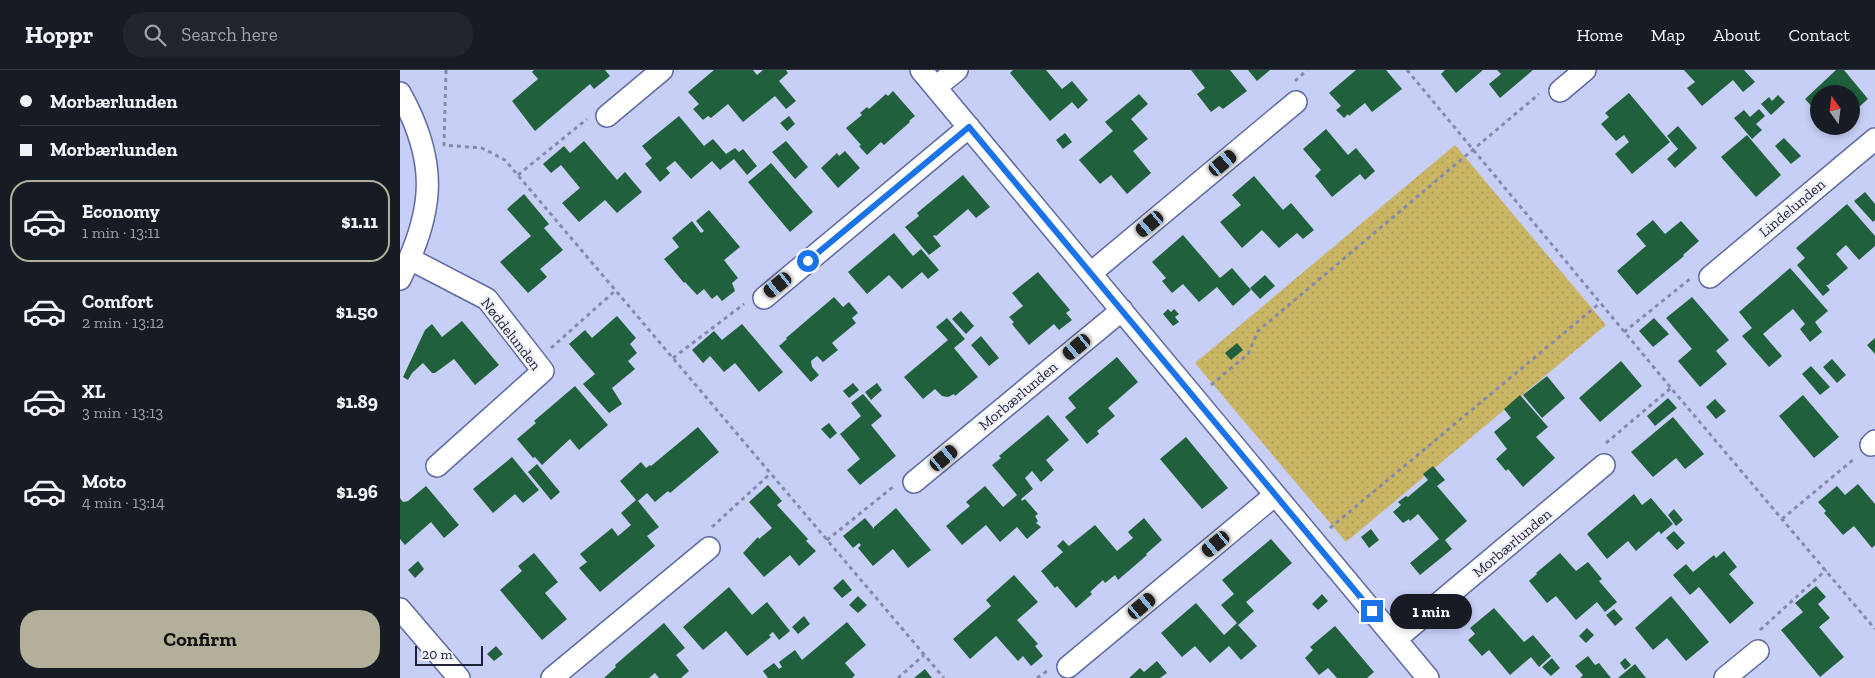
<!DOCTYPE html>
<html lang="en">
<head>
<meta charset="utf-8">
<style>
  body { margin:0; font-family:"Zilla Slab",serif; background:#20242c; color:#f1f3f6; height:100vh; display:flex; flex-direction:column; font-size:19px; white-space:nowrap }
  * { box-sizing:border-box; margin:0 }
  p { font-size:16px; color:#9ea1a6 }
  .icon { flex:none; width:28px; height:28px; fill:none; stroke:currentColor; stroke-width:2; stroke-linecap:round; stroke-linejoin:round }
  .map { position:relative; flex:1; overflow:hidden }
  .side { display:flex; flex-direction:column; background:#171b24; width:400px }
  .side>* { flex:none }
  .banner { display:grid; align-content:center; height:110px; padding:0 20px; background:#171b24 }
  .needle { width:32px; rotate:346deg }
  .buttons { position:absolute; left:1410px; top:15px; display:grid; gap:10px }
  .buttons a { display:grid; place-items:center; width:50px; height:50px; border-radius:50%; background:#171b24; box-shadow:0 2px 8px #0003; font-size:25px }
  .scale { position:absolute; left:15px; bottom:12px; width:68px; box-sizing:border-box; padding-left:5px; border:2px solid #1d213a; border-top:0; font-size:14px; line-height:18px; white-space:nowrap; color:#1d213a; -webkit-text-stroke:4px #f1f2f9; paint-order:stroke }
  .end { position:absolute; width:22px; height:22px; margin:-11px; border:6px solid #1a73e8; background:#fff; box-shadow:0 0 0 2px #fff }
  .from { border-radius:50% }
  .bubble { position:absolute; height:35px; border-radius:18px; background:#171b24; box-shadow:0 2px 8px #0003; font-size:16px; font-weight:800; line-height:35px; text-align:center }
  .car { position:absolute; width:15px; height:30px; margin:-15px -8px; border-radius:6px; box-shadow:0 0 4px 1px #0007; background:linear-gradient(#222 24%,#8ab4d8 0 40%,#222 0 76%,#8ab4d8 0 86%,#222 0) }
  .banner b { display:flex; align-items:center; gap:18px; height:48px; font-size:19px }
  .banner b+b { border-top:1px solid #363941 }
  .banner i { width:12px; height:12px; background:#f1f3f6 }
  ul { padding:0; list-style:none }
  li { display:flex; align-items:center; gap:15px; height:82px; margin:0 10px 8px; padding:0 10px; border:2px solid transparent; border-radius:20px }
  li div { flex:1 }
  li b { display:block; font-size:19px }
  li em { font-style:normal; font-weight:800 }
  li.active { border-color:#b3af99 }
  li>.icon { width:45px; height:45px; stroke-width:1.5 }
  .button { display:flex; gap:10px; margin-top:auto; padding:10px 20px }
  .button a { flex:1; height:58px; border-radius:20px; background:#b3af99; color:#111; font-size:20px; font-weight:800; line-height:58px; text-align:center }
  header { display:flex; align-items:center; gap:30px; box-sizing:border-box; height:70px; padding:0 25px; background:#171b24; border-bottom:1px solid #363941 }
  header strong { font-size:24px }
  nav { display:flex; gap:28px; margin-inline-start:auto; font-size:18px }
  .search { width:350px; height:45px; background:#20242c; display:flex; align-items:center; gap:12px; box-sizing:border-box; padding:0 18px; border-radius:20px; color:#9ea1a6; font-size:19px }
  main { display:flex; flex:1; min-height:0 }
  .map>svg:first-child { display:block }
  .park { fill:url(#park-dots) }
  .building { fill:#20603c }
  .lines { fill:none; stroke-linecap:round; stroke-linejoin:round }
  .minor-casing { stroke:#5f69a3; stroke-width:24 }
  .path { stroke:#848bad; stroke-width:3; stroke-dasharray:4 4; stroke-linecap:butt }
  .minor { stroke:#fff; stroke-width:21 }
  .route { stroke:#1a73e8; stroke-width:6 }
  .labels { text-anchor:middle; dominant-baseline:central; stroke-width:5; stroke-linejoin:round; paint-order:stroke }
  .street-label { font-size:15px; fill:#1d213a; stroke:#f1f2f9 }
</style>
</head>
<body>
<header>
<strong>Hoppr</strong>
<div class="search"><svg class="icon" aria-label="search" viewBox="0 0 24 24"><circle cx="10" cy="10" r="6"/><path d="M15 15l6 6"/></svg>Search here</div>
<nav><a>Home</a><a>Map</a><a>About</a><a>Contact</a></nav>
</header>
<main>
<section class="side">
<div class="banner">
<b><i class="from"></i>Morbærlunden</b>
<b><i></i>Morbærlunden</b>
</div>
<ul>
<li class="active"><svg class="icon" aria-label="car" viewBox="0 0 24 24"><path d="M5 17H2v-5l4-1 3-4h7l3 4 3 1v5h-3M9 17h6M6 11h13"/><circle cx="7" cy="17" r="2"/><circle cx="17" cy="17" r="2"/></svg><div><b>Economy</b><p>1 min · 13:11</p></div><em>$1.11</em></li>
<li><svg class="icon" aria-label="car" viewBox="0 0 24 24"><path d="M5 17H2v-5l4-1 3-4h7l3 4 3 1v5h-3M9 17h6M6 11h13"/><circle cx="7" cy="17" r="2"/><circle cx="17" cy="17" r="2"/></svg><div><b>Comfort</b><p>2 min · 13:12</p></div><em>$1.50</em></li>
<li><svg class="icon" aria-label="car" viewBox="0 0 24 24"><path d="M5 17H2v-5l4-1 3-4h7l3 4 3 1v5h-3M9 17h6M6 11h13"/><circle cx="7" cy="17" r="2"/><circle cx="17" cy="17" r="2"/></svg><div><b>XL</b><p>3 min · 13:13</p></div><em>$1.89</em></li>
<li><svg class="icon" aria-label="car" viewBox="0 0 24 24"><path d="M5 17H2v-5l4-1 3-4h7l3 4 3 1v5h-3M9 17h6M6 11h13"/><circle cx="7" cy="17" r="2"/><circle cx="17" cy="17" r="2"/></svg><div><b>Moto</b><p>4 min · 13:14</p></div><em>$1.96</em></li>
</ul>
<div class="button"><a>Confirm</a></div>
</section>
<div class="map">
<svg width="1475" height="608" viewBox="0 0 1475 608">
  <defs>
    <pattern id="park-dots" width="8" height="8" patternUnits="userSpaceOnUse" patternTransform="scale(1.25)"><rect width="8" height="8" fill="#c9b564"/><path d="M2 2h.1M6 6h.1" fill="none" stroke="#ac9b58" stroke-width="1.8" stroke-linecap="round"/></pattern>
  </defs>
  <rect width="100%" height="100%" fill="#c7cff7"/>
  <path class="park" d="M1055,75L1206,255L946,472L795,293Z"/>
  <path class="building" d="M134,0H205L210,6L194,19L190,14L135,61L112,31L138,9L132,2Z
    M314,0H353L357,5L363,0H386L388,3L379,11L396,31L386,39L375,26L343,52L328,34L311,48L308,46L303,50L293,39L299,34L288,22Z
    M613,0H646L662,19L672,11L688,30L678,39L672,32L650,51L610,3Z
    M791,0H830L847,21L823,39L819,36L811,42L797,24L805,18Z
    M848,0H870L857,11Z
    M956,0H986L1002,19L972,42L965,33L949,46L948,44L944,48L936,40L941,36L929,23Z
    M1045,0H1083L1056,23L1041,4Z
    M1097,0H1133L1100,28L1089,14L1101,4Z
    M1284,0H1344L1355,12L1343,22L1333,10L1302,36L1287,18L1295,12Z
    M1436,0H1444L1468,29L1451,44V24H1419V49L1412,41L1414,39L1405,29Z
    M493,21L515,46L509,51L510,52L484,75L481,72L467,85L459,76L461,75L446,58L462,45L460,43L467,37L469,39L486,24L488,26Z
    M1229,23L1270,72L1232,104L1215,84L1229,72L1224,65L1216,71L1201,54L1209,47L1205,43Z
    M739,24L748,34L731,49L748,69L733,81L751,103L727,124L711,105L700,114L679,90L713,61L705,52Z
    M1378,25L1385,32L1371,45L1361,34L1369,27L1372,31Z
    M1359,39L1365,46L1356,54L1362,60L1352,69L1334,48L1344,40L1350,47Z
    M279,46L304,76L313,69L326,84L335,78L339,82L343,79L357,96L347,105L334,89L320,100L312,91L291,109L275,91L266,98L270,103L260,112L245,94L252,88L242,76Z
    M389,46L395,54L387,61L380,53Z
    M1278,56L1297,78L1275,98L1267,89L1278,79L1267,66Z
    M926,59L948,85L956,78L975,101L965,110L960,104L932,127L915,106L921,100L903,79Z
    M665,63L672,72L663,79L656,70Z
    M1347,65L1381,105L1356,127L1321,87Z
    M1384,68L1401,86L1391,94L1375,76Z
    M184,71L217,110L225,102L242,122L217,143L205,130L179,152L162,133L180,118L161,95L151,103L143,94L164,76L170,83Z
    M386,71L408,97L395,109L372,82Z
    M445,81L460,98L438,118L421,98L437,83L439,86Z
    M371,93L413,142L390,162L348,112Z
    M563,105L590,137L576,148L568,139L536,166L535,165L533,166L541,176L529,185L505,157L519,146L517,143Z
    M854,106L883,140L891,133L914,160L903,169L897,163L879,178L862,160L842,178L820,152L841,135L832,125Z
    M1465,122L1475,134V150L1473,152L1454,131Z
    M124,124L149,154L144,158L163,180L140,199L147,207L128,223L100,192L131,166L107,139Z
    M1447,134L1475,166V176L1459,190L1446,175L1436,184L1448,198L1428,215H1426L1430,220L1423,226L1397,195L1405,188L1396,178Z
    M309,140L340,177L324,190L338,208L332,213L335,221L322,231L317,225L312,229L304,219L297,225L285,212L284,213L264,189L279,177L272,168L292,151L301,163L304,161L296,151Z
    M1253,150L1265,164L1281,151L1299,171L1283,185L1284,186L1237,225L1217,201L1246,176L1236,164Z
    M494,163L513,186L521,179L539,200L528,209L522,202L502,219L489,205L467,224L448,202Z
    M783,165L820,208L832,198L851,220L833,236L817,217L799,232L783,214L772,223L762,211L766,208L752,192Z
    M1390,198L1428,241L1415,252L1422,262L1410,272L1400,259L1405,254L1393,239L1363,264L1382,286L1369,297L1342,266L1352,258L1339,242Z
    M638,202L670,240L666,243L672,250L659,260L654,254L629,275L612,254L614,252L609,247L623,236L612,223Z
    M865,205L875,216L860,229L850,218Z
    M434,227L443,237L449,232L458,243L452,248L456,253L432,273L438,280L423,292L417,286L411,291L412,297L419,305L411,312L379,276L387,269L386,268Z
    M1292,227L1329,270L1316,281L1327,294L1300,317L1278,291L1292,279L1266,248Z
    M768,239L771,242L774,239L779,244L775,247L779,252L773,256L763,244Z
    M561,241L574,256L566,264L552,249Z
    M217,246L236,268L230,274L237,283L228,291L235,299L212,318L222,334L209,343L183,314L195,304L169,274L185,260L192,268Z
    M547,248L565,269L554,278L578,307L555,326L554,324L548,327L542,326L535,319L523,329L504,307L548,270L536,257Z
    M1254,248L1269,264L1253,277L1239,261Z
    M62,251L99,295L75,315L54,289L35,303H32L23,293L12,303L8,310L3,307L25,260L32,254L42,267Z
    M342,254L383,302L359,322L335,293L324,302L310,286L303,293L292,280L314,261L322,270Z
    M581,266L599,288L589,296L571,275Z
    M1475,268V284L1467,275Z
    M837,273L843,280L831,290L825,283Z
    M717,287L738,312L708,338L715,346L697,361L699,364L687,374L665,347L676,338L668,328Z
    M1432,289L1446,305L1437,313L1423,297Z
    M1221,291L1242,316L1200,352L1179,328Z
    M1411,296L1430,317L1420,325L1402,304Z
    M1147,306L1165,328L1142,348L1123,325Z
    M453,313L459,320L449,328L443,321Z
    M477,313L482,320L471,330L465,322Z
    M175,316L208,355L179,380L170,369L142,395L135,387L133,388L117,369L136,353L134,351Z
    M463,324L482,346L471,355L496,386L460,415L447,400L460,389L440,364L461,346L451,333Z
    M1120,325L1148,357L1136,367L1155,388L1123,417L1108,399L1106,401L1096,389L1107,379L1094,362L1111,348L1104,339Z
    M1403,325L1439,367L1414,388L1379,346Z
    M1268,328L1277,338L1255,356L1247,346Z
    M1315,329L1326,341L1316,349L1306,337Z
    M648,345L669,370L646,390L654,400L641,412L632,401L625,408L633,419L621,429L622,431L625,429L638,444L635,446L638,451L636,453L641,457L627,469L617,457L600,472L586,455L562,475L546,456L570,436L566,432L585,416L603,437L617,425L592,395L601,388L599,386Z
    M1273,347L1304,384L1285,399L1276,388L1253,407L1231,382Z
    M429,353L437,363L430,369L421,359Z
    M298,357L319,382L270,423L268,421L255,432L247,423L238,431L259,457L247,466L255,476L200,522L179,498L187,492L180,484L212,458L218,466L231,455L221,443L236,430L220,411L241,392L246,398L250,395L251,396Z
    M786,367L828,418L802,439L760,389Z
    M112,387L139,420L123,433L115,424L93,443L73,419Z
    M137,394L160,422L151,430L128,402Z
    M1033,396L1045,410L1037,416L1067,451L1045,470L1052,479L1020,505L1010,493L1039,469L1018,444L1010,451L1009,449L1003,453L993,442L1001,435L998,432L1006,426L1008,427L1028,410L1023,404Z
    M1458,414L1475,434V475L1472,478L1454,456L1443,465L1424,443L1426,441L1418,432L1437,416L1445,425Z
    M368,415L382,431L377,435L408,469L406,471L416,481L399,496L390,485L364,507L343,483L358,467L359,469L372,458L349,432Z
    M26,416L59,455L44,468L31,452L5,475L0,469V428L3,432L8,431Z
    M1234,424L1242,435L1251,428L1273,454L1261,464L1259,461L1236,481L1228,471L1207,489L1187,464Z
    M496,438L531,480L508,498L493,479L473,496L458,478L461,475L459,473L453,478L443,466L465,448L474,459V457Z
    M1274,439L1283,450L1276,456L1268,445Z
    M744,448L762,470L746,484L747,485L718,510L715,505L705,513L703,510L690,522L692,524L676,538L657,516L655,518L641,501L663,482L657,476L663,470L669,476L695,455L717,481L733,468L728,462Z
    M971,459L979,470L969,478L961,467Z
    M1274,461L1285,473L1277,480L1266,468Z
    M871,469L892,493L846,532L854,541L838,555L857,576L841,590L829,576L810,593L795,576L782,587L761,563L796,533L824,565L837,553L821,535L834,524L822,510Z
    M1324,481L1337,497L1329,504L1354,533L1330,554L1299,517L1290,525L1273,505L1286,494L1293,502L1314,485L1316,488Z
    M134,483L158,512L145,523L167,549L142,570L100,520L122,501L118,496Z
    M1160,483L1176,501L1188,492L1202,509L1199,511L1217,532L1205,542L1197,532L1176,550L1156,526L1147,533L1129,511L1137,504L1136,503Z
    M18,491L24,499L15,508L8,500Z
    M614,505L638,532L617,550L638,574L635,576L643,586L631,596L623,586L618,591L596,566L570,589L553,569L591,536L586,530Z
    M443,509L452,520L442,528L433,518Z
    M1416,516L1426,527L1418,534L1430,548L1419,557L1444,587L1420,607L1381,560L1403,542L1395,533Z
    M329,517L352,545L367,532L390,561L379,570L373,562L369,565L371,567L347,586L326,561L303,580L283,557Z
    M922,524L928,531L918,540L912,534Z
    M458,526L467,535L458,543L449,535Z
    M1271,526L1309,572L1286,591L1267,568L1253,580L1235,558Z
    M1094,538L1124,572L1133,565L1151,586L1139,597L1131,587L1110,605L1089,580L1082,586L1068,570L1075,564L1070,558Z
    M1214,539L1223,549L1215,556L1206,545Z
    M404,546L410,554L398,564L392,557Z
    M447,552L466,575L445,593L455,605L452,608H368L363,601L374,593L379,599L382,597L379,592L395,580L402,590Z
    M264,553L285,578L276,585L289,601L281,608H259L255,603L249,608H204L216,597L215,595Z
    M935,556L974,602L967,608H937L928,598L919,605L905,588L913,580L910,577Z
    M1187,558L1194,565L1186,573L1179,566Z
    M96,576L103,584L94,591L87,584Z
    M1188,586L1195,595L1199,593L1211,608H1180L1183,605L1175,596Z
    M1152,588L1160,598L1151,606L1142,597Z
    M1225,588L1231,595L1225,600L1220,593Z
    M757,591L767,603L760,608H729L740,598L744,602Z
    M1235,594L1246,608H1218Z
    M525,599L532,608H514Z"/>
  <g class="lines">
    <defs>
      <path id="minor" d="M521,0L1028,608
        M536,17L557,0
        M1160,21L1185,0
        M0,23C38,91 35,140 0,209
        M207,46L262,0
        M10,189L87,229L143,301L37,396
        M691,203L896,32
        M1310,207L1475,69
        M364,228L569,57
        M1471,375L1475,371
        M514,412L722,240
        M0,539L59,608
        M996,569L1204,395
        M668,597L875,425
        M152,608L309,478
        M1325,608L1358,581"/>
    </defs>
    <use href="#minor" class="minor-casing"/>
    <path class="path" d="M46,0L44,75L82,78L105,90L544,608
      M1007,0L1271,318L1475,559
      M895,11L907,0
      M118,105L187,49
      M1224,262L1290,209
      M151,278L216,220
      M273,288L344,234
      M811,315L848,284L858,261L1139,24
      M1206,373L1271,318
      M1382,449L1454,389
      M312,457L371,403
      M930,458L1200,233
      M427,470L493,417
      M1360,560L1426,500
      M498,608L524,585
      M637,608L647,601"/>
    <use href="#minor" class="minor"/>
  </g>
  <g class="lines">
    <path class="route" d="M408,191L569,57L972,541"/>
  </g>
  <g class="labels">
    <g class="street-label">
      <text transform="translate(1392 138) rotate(-40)">Lindelunden</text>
      <text transform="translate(111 264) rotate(52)">Nøddelunden</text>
      <text transform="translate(618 326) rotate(-40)">Morbærlunden</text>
      <text transform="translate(1112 473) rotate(-40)">Morbærlunden</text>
    </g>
  </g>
</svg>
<div class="buttons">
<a><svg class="needle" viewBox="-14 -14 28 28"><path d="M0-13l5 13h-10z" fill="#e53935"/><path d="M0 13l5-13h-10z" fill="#9ea1a6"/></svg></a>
</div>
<div class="scale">20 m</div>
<i class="end from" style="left:408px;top:191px"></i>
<i class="end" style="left:972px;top:541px"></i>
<div class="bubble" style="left:990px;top:524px;width:82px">1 min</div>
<i class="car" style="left:823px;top:93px;rotate:50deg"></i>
<i class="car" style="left:750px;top:154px;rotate:230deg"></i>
<i class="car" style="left:378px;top:215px;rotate:231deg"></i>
<i class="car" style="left:677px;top:277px;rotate:230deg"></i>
<i class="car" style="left:544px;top:388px;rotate:50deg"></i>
<i class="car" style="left:816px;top:474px;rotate:230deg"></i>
<i class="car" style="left:742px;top:536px;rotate:50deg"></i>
</div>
</main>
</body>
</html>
